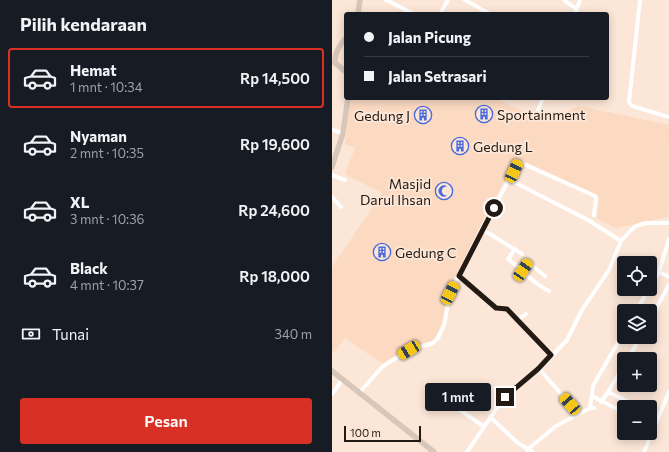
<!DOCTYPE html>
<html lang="id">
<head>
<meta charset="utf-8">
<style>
  body { margin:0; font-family:Commissioner,sans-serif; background:#20242c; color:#f1f3f6; height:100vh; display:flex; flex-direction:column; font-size:15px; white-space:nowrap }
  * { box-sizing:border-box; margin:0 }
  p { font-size:13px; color:#9ea1a6 }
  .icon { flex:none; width:22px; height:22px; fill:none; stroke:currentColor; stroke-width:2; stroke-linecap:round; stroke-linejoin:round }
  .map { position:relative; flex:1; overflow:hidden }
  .drawer { display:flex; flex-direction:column; background:#171b24; width:332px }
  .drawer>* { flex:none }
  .banner { position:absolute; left:12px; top:12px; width:265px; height:88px; border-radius:4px; box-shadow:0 2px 10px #0003; display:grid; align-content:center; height:88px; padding:0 20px; background:#171b24 }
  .buttons { position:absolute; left:285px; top:256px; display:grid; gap:8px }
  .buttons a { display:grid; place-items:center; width:40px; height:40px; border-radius:4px; background:#171b24; box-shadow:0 2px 10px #0003; font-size:20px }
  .scale { position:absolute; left:12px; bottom:10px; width:77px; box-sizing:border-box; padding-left:4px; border:2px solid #231a13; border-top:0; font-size:11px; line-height:14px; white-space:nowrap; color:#231a13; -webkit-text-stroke:3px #fce6d7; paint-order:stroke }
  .end { position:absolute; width:18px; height:18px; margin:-9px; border:5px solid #231a13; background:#fff; box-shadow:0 0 0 2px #fff }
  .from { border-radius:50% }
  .bubble { position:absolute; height:28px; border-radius:4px; background:#171b24; box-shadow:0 2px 10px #0003; font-size:13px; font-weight:600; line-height:28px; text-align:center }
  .car { position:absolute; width:12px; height:24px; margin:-12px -6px; border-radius:5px; box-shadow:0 0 3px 1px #0007; background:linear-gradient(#f5c518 24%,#345 0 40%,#f5c518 0 76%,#345 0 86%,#f5c518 0) }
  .banner b { display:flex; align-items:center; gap:14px; height:38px; font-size:15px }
  .banner b+b { border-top:1px solid #363941 }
  .banner i { width:10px; height:10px; background:#f1f3f6 }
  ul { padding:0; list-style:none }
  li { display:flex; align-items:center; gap:12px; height:60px; margin:0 8px 6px; padding:0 12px; border:2px solid transparent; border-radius:4px }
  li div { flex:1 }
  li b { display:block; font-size:15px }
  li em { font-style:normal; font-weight:600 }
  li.active { border-color:#d93025 }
  li>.icon { width:36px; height:36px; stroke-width:1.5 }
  h2 { padding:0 20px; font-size:18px; line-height:48px }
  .pay { display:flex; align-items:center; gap:10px; height:44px; padding:0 20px; font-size:15px }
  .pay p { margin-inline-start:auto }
  .cta { display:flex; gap:8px; margin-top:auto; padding:8px 20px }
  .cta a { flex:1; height:46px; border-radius:4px; background:#d93025; color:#fff; font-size:16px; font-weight:600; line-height:46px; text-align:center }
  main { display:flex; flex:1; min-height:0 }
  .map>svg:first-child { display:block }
  .built { fill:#fcdac2 }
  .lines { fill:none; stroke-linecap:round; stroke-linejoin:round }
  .street { stroke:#fff; stroke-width:4 }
  .secondary { stroke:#d8c6b9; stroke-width:5.5 }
  .route { stroke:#231a13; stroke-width:5 }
  .labels { text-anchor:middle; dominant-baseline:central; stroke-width:3.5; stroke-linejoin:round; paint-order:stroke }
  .poi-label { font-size:14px; fill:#231a13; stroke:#fce6d7; text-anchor:start }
</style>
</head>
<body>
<main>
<section class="drawer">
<h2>Pilih kendaraan</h2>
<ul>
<li class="active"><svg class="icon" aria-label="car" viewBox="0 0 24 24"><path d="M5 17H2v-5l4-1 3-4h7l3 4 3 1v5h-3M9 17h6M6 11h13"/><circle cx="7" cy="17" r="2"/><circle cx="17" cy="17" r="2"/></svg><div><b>Hemat</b><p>1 mnt · 10:34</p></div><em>Rp 14,500</em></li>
<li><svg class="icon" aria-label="car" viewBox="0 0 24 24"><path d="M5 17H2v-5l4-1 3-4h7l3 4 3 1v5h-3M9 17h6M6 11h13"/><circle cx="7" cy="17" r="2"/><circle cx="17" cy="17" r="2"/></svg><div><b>Nyaman</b><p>2 mnt · 10:35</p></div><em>Rp 19,600</em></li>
<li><svg class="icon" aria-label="car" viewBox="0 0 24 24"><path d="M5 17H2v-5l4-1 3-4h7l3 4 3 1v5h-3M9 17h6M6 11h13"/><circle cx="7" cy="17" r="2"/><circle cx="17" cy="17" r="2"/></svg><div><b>XL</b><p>3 mnt · 10:36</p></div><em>Rp 24,600</em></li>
<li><svg class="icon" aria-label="car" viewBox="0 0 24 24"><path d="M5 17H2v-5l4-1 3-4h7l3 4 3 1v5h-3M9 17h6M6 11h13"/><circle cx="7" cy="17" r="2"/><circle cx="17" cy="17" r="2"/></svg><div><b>Black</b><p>4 mnt · 10:37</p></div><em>Rp 18,000</em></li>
</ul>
<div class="pay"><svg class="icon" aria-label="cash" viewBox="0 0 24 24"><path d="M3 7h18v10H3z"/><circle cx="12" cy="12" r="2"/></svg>Tunai<p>340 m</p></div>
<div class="cta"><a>Pesan</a></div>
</section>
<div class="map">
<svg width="337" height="452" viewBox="0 0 337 452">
  <rect width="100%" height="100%" fill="#fce6d7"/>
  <path class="built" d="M19,98H163L211,121L248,106L337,125L336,217L284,228L265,219L267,198L265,195L188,159L184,161L147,228L115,295L114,307L110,324L101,341L51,364L13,338L0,354V267L50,193L13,174L23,148L13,144Z"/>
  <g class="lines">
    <path class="street" d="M54,0L82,14
      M133,0L158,14
      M308,0L297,102L300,106L337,117
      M233,1L245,9
      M108,14L116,0
      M243,14L248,0
      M205,113L211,98
      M0,130L11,133
      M0,175L13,180
      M178,180L256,220L289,241
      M0,197L9,207
      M150,229L190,254
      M183,249L176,259C191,270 200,283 217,291
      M191,270L197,263L213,276
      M327,272L337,277
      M127,276L164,308L175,309L219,355
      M318,287L327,272L337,239
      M304,311L317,289
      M318,319L337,285
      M186,320L194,314
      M296,359L308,337
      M292,365L276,392L295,401L293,407
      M207,369L238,404L245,415
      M28,392L51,366L77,350L101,343L106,338L112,325L118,293L154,221L187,162L263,196L264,198L262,215
      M0,394L11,379
      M260,396L289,411L292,409
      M269,402L276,392
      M118,403L151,426
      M258,408L261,386L292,332
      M158,417L186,443L201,452
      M195,450L224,426L258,408H262
      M135,452L171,399L207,369L235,340L250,310L277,270L289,241L298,231L304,226L314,223H337
      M312,452L337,392"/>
    <path class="secondary" d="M26,14L28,0
      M14,38C8,45 2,52 3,63L14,72
      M0,167L11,133L16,98
      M0,371L102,452"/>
  </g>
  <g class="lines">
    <path class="route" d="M162,208L127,276L164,308L175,309L219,355L206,369L173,397"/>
  </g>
  <defs>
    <symbol id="building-ring" viewBox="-11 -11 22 22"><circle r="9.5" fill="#fce6d7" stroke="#496bde" stroke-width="1.5"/><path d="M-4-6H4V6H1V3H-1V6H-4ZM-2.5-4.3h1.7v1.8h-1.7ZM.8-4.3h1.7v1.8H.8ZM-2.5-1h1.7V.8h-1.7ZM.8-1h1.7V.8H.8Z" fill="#496bde"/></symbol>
    <symbol id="mosque-ring" viewBox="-11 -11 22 22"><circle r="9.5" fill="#fce6d7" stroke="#496bde" stroke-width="1.5"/><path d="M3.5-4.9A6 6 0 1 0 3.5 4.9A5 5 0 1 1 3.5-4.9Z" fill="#496bde"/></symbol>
  </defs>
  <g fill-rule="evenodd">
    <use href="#building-ring" x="142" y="104" width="20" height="20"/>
    <use href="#building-ring" x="81" y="105" width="20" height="20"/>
    <use href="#building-ring" x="118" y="136" width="20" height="20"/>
    <use href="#mosque-ring" x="102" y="181" width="20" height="20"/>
    <use href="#building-ring" x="40" y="242" width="20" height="20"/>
  </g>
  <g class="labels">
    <g class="poi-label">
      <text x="165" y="114">Sportainment</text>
      <text x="78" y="115" text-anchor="end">Gedung J</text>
      <text x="141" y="146">Gedung L</text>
      <text x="99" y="183" text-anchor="end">Masjid<tspan x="99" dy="16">Darul Ihsan</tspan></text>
      <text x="63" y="252">Gedung C</text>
    </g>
  </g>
</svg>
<div class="buttons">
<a><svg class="icon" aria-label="locate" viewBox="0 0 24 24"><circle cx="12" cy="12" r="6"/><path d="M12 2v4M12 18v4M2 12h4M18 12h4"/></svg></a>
<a><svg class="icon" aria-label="layers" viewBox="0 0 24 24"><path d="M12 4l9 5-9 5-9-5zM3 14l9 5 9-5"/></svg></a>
<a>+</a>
<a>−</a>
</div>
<div class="scale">100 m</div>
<i class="end from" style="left:162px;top:208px"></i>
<i class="end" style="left:173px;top:397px"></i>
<div class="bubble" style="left:93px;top:383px;width:66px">1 mnt</div>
<i class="car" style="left:182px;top:171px;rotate:25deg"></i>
<i class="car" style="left:191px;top:270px;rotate:34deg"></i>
<i class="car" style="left:118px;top:293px;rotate:27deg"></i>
<i class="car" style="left:77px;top:350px;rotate:239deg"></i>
<i class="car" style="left:238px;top:404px;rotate:319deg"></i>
<div class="banner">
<b><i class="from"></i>Jalan Picung</b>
<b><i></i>Jalan Setrasari</b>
</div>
</div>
</main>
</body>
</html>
